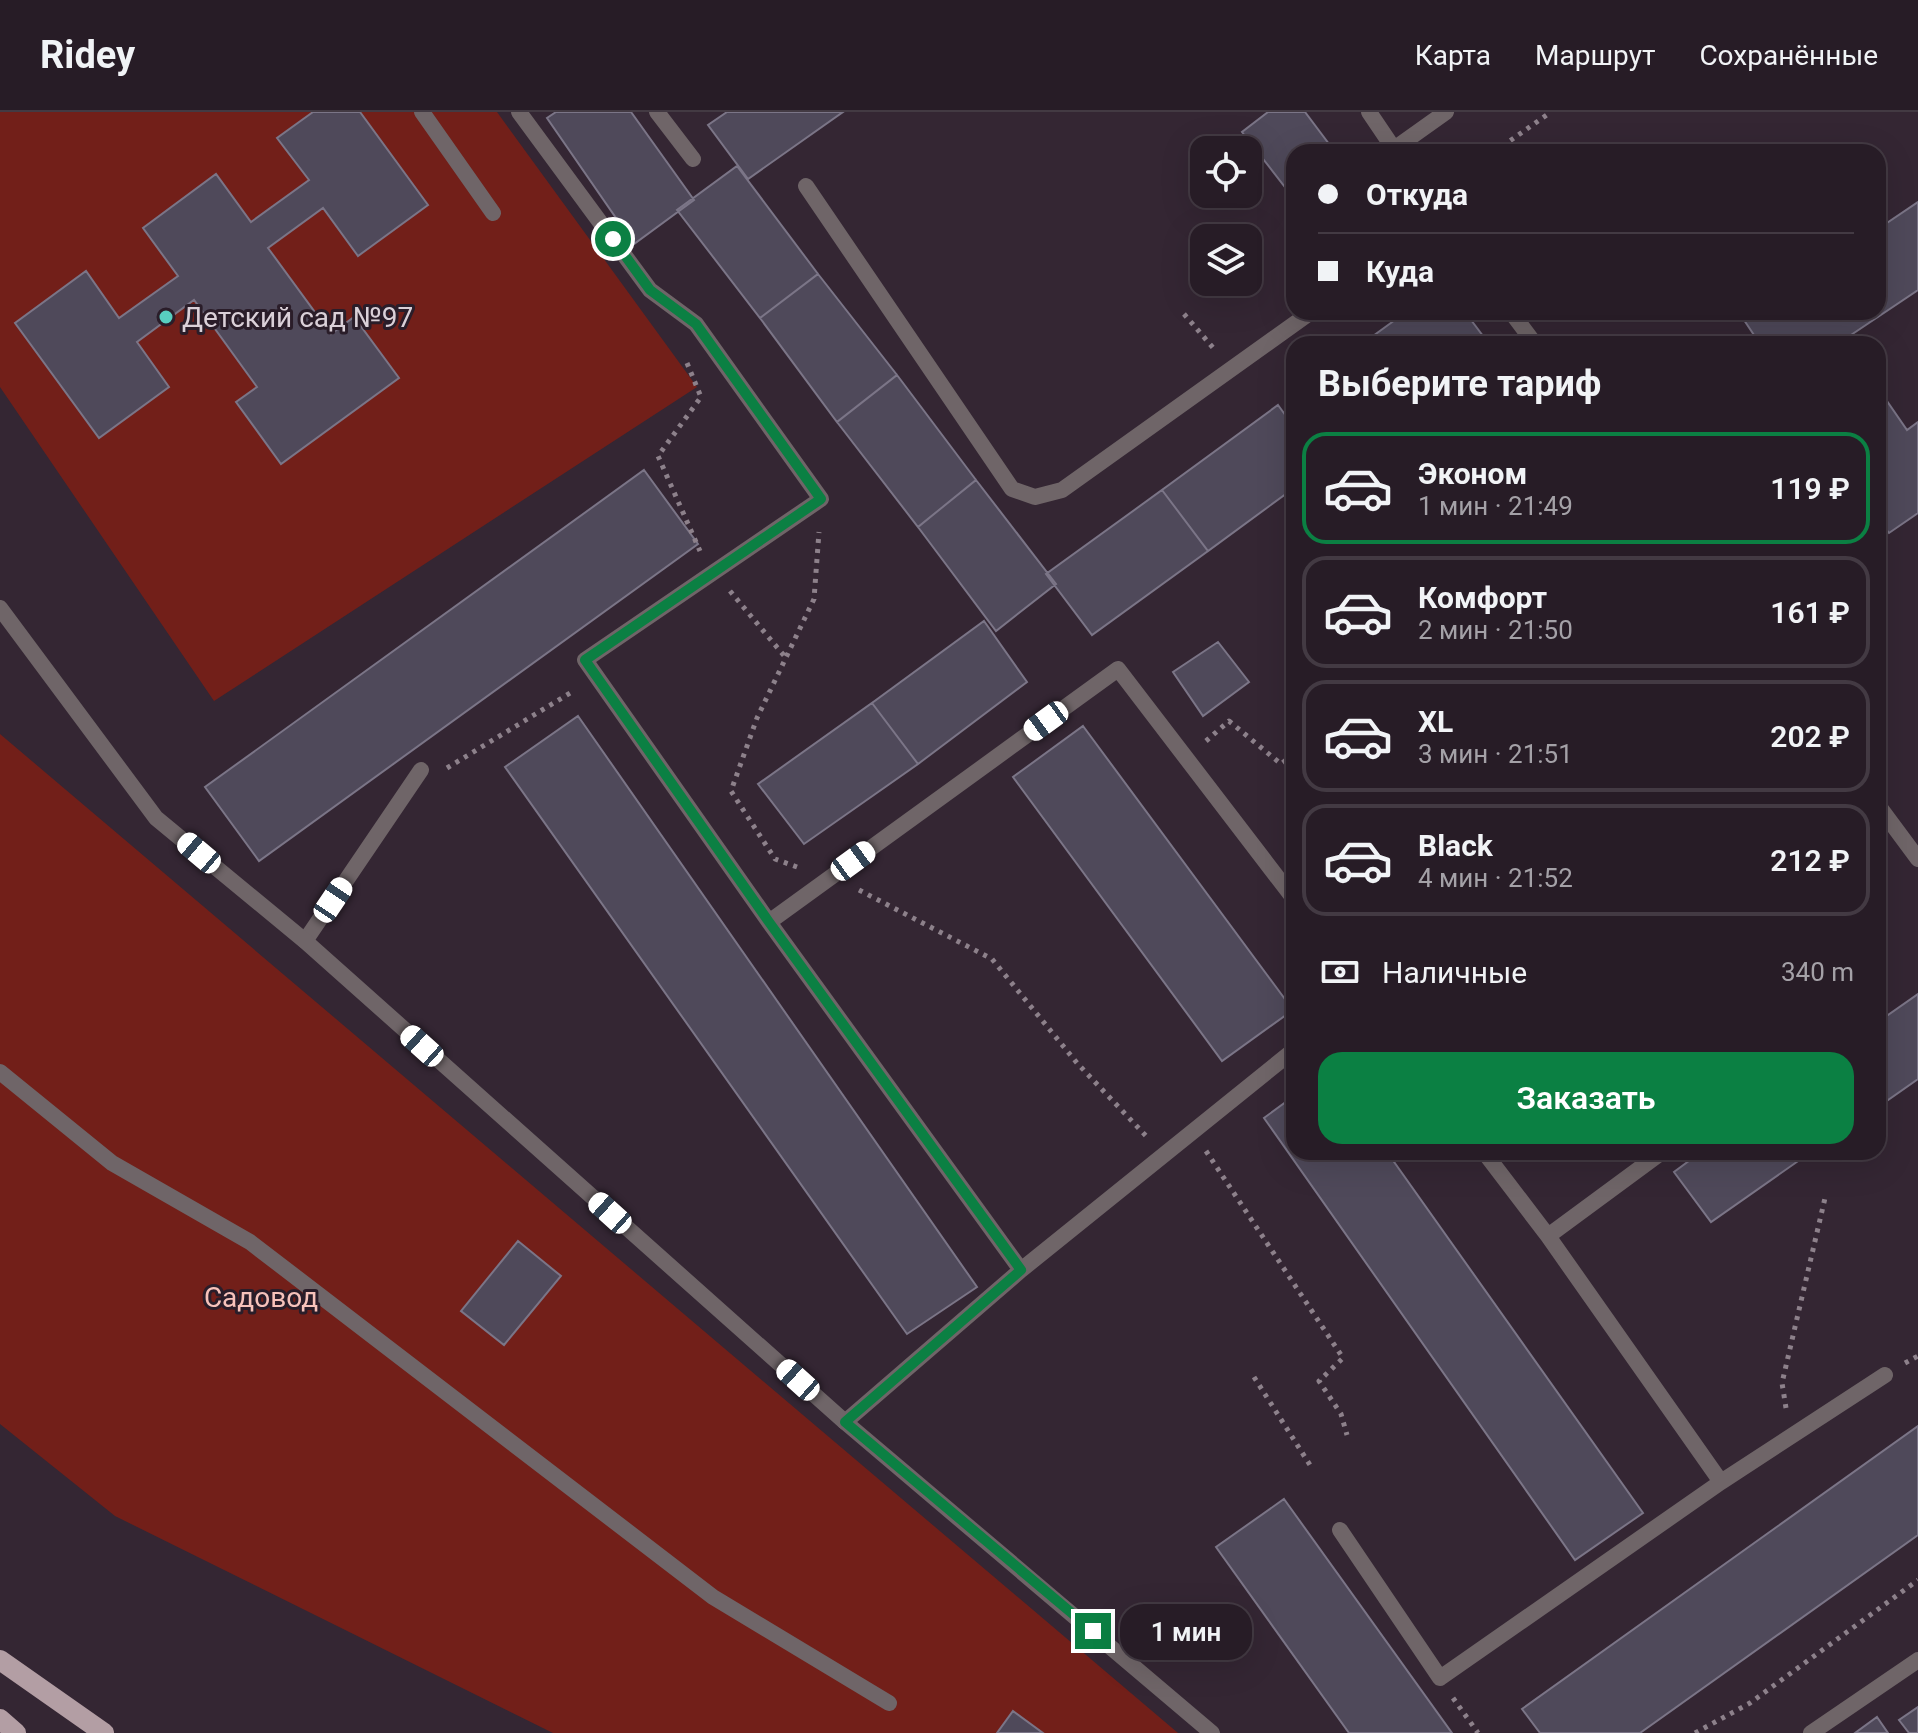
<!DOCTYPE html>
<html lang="ru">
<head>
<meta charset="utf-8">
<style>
  body { margin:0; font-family:Roboto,sans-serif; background:#2f252e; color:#f1f3f6; height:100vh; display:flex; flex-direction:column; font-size:30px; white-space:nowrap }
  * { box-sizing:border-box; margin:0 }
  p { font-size:26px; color:#a4a1a7 }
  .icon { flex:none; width:44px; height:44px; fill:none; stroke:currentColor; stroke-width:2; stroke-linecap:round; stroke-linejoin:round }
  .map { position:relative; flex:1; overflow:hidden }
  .side { position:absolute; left:1286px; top:224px; width:600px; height:824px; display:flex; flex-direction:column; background:#271c26; border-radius:24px; box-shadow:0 8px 32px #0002,0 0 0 2px #433a43 }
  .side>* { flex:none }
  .hud { position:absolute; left:1286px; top:32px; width:600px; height:176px; border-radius:24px; box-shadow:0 8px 32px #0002,0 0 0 2px #433a43; display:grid; align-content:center; height:176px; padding:0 32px; background:#271c26 }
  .buttons { position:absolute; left:1190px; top:24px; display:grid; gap:16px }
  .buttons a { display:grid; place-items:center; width:72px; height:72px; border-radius:16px; background:#271c26; box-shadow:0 8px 32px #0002,0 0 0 2px #433a43; font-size:40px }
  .end { position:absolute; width:36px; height:36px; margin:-18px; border:10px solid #0b8043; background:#fff; box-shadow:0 0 0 4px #fff }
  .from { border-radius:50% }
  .bubble { position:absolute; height:56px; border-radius:24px; background:#271c26; box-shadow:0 8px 32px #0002,0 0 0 2px #433a43; font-size:26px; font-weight:600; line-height:56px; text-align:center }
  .car { position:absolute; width:24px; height:48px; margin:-24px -12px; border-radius:10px; box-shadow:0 0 6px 2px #0007; background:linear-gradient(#fff 24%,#345 0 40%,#fff 0 76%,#345 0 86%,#fff 0) }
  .hud b { display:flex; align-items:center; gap:28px; height:76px; font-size:30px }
  .hud b+b { border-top:2px solid #433a43 }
  .hud i { width:20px; height:20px; background:#f1f3f6 }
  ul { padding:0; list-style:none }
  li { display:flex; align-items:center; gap:24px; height:112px; margin:0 16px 12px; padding:0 16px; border:4px solid #433a43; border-radius:24px }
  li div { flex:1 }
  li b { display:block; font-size:30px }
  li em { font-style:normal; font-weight:600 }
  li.selected { border-color:#0b8043 }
  li>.icon { width:72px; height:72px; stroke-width:1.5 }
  h2 { padding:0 32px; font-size:36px; line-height:96px }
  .pay { display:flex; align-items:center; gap:20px; height:88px; padding:0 32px; font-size:30px }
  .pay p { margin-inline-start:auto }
  .button { display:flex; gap:16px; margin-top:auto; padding:16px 32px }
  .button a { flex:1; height:92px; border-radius:24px; background:#0b8043; color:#fff; font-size:32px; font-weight:600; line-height:92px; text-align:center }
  header { display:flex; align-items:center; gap:48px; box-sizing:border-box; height:112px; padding:0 40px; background:#271c26; border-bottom:2px solid #433a43 }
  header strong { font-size:38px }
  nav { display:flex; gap:44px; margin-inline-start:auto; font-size:28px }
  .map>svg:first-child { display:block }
  .green { fill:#721f19 }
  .building { fill:#4f495a; stroke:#7b7587; stroke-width:2 }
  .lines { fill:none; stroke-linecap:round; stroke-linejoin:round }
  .path { stroke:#8d818b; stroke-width:5; stroke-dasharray:4 6; stroke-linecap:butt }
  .service { stroke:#6f6568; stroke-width:16 }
  .minor { stroke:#6f6568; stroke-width:16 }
  .primary { stroke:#b39ea4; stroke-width:20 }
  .route { stroke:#0b8043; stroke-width:10 }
  .poi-dot { fill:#58cec0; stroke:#2a1d29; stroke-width:3 }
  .labels { text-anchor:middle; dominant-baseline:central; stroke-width:6; stroke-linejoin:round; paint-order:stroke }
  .poi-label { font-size:28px; fill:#dad0d8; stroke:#2a1d29; text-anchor:start }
  .park-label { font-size:28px; fill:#f7c2ba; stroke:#2a1d29 }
</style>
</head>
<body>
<header>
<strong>Ridey</strong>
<nav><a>Карта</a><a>Маршрут</a><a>Сохранённые</a></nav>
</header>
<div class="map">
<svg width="1918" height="1621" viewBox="0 0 1918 1621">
  <rect width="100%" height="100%" fill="#342633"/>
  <path class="green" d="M0,0H497L697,275L214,589L0,275Z
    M0,622L1178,1621H553L115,1404L0,1312Z"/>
  <path class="building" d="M313,0H360L428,93L358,144L323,96L268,136L331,222L354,205L399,266L281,352L236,290L257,275L194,188L137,230L169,275L99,326L15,211L86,159L119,206L178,164L143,116L216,62L251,110L309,68L277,26Z
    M556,0H631L694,88L634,132L547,6Z
    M727,0H843L748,67L708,13Z
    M1268,0H1305L1335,40H1294V74L1288,79L1242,20Z
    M737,54L818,162L760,206L677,98Z
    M1918,90V178L1845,227L1848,232H1760L1744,208L1755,200H1878V117Z
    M818,162L897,263L837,310L760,206Z
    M1406,200H1465L1489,232H1362Z
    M897,263L976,368L918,415L837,310Z
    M1878,276L1907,318L1918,310V401L1889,421L1878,406Z
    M1278,293L1294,315V376L1208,439L1162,378Z
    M644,358L698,432L259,749L205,675Z
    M976,368L1056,472L996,519L918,415Z
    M1162,378L1208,439L1092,523L1046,462Z
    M984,509L1027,570L918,652L872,591Z
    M1218,530L1249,570L1203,604L1173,560Z
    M872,591L918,652L804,732L758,672Z
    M578,604L977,1175L907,1222L505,655Z
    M1083,614L1293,898L1222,949L1013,665Z
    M1918,882V967L1878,995V910Z
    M1294,984V1040H1387L1643,1401L1575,1448L1264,1006Z
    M1701,1040H1811L1711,1110L1674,1060Z
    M518,1129L561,1164L504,1233L461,1199Z
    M1918,1314V1423L1640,1621H1540L1522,1597Z
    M1284,1387L1452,1621H1349L1216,1435Z
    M1918,1595V1621H1909L1899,1608Z
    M1013,1599L1043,1621H997Z
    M1877,1605L1888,1621H1855Z"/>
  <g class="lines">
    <path class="path" d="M1494,40L1551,0
      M1184,202L1215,238
      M687,251L701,285L658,344L700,439
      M730,479L786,546
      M1206,629L1229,609L1281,652L1294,642
      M447,656L575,578
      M797,755L775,747L731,679L757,606L814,487L819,420
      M859,778L992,847L1077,951L1147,1025
      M1206,1039L1343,1246L1319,1269L1341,1302L1347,1323
      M1905,1251L1918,1244
      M1254,1265L1310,1353
      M1786,1296L1782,1271L1825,1086
      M1453,1586L1478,1621
      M1695,1621L1750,1591L1918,1468"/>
    <path class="service" d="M422,0L493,101
      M519,0L650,178L696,212L821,387L585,548L769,810L1021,1158
      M657,0L693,47
      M1369,0L1396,40
      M1394,37L1446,0
      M806,74L1012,377L1035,385L1062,378L1311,200
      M1511,200L1535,232
      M1878,693L1918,747
      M769,810L1118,557L1294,787
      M305,829L421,658
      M0,960L112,1051L250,1130L713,1485L889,1591
      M1484,1040L1548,1124L1662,1040
      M1548,1124L1721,1370
      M845,1310L1021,1158L1294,938
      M1340,1418L1440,1566L1721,1370L1885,1263
      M1811,1621L1918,1548"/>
    <path class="minor" d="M0,496L156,706L305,829L845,1310L1212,1621"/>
    <path class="primary" d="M0,1548L104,1621
      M0,1607L16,1621"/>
  </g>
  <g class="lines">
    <path class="route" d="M613,127L650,178L696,212L821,387L585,548L769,810L1021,1158L845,1310L1093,1519"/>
  </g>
  <circle class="poi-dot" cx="166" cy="205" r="8"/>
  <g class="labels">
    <g class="poi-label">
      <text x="182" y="205">Детский сад №97</text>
    </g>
    <g class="park-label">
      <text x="261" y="1185">Садовод</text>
    </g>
  </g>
</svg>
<div class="buttons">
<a><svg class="icon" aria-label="locate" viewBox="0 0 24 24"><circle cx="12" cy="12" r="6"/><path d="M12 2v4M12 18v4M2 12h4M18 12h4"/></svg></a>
<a><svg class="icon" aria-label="layers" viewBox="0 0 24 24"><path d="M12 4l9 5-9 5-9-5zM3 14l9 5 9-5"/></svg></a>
</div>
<i class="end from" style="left:613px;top:127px"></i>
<i class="end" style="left:1093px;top:1519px"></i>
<div class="bubble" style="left:1120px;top:1492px;width:132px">1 мин</div>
<i class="car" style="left:1046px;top:609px;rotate:234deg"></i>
<i class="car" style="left:199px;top:741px;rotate:310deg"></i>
<i class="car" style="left:853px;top:749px;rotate:54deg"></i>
<i class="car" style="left:333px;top:788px;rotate:34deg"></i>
<i class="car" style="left:422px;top:934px;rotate:312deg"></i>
<i class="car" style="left:610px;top:1101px;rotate:312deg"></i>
<i class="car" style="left:798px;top:1268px;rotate:312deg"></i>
<div class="hud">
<b><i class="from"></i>Откуда</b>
<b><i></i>Куда</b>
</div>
<section class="side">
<h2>Выберите тариф</h2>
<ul>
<li class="selected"><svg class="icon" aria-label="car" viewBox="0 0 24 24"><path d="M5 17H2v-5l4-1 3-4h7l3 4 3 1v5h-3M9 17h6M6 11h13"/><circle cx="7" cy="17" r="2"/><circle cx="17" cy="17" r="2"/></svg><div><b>Эконом</b><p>1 мин · 21:49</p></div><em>119 ₽</em></li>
<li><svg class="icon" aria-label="car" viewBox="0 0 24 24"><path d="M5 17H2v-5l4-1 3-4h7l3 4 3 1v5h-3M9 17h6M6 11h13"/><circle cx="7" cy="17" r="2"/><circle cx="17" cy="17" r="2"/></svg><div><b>Комфорт</b><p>2 мин · 21:50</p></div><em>161 ₽</em></li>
<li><svg class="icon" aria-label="car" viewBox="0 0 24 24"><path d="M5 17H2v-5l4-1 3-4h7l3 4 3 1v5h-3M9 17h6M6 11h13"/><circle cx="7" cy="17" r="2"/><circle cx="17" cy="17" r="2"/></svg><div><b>XL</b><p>3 мин · 21:51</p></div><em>202 ₽</em></li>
<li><svg class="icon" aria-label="car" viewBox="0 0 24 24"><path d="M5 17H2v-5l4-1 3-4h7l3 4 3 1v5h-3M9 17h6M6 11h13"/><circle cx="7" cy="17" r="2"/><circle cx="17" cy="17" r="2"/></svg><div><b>Black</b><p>4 мин · 21:52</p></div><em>212 ₽</em></li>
</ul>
<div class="pay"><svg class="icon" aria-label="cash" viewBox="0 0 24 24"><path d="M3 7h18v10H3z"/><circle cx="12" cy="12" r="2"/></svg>Наличные<p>340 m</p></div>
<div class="button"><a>Заказать</a></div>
</section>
</div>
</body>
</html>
